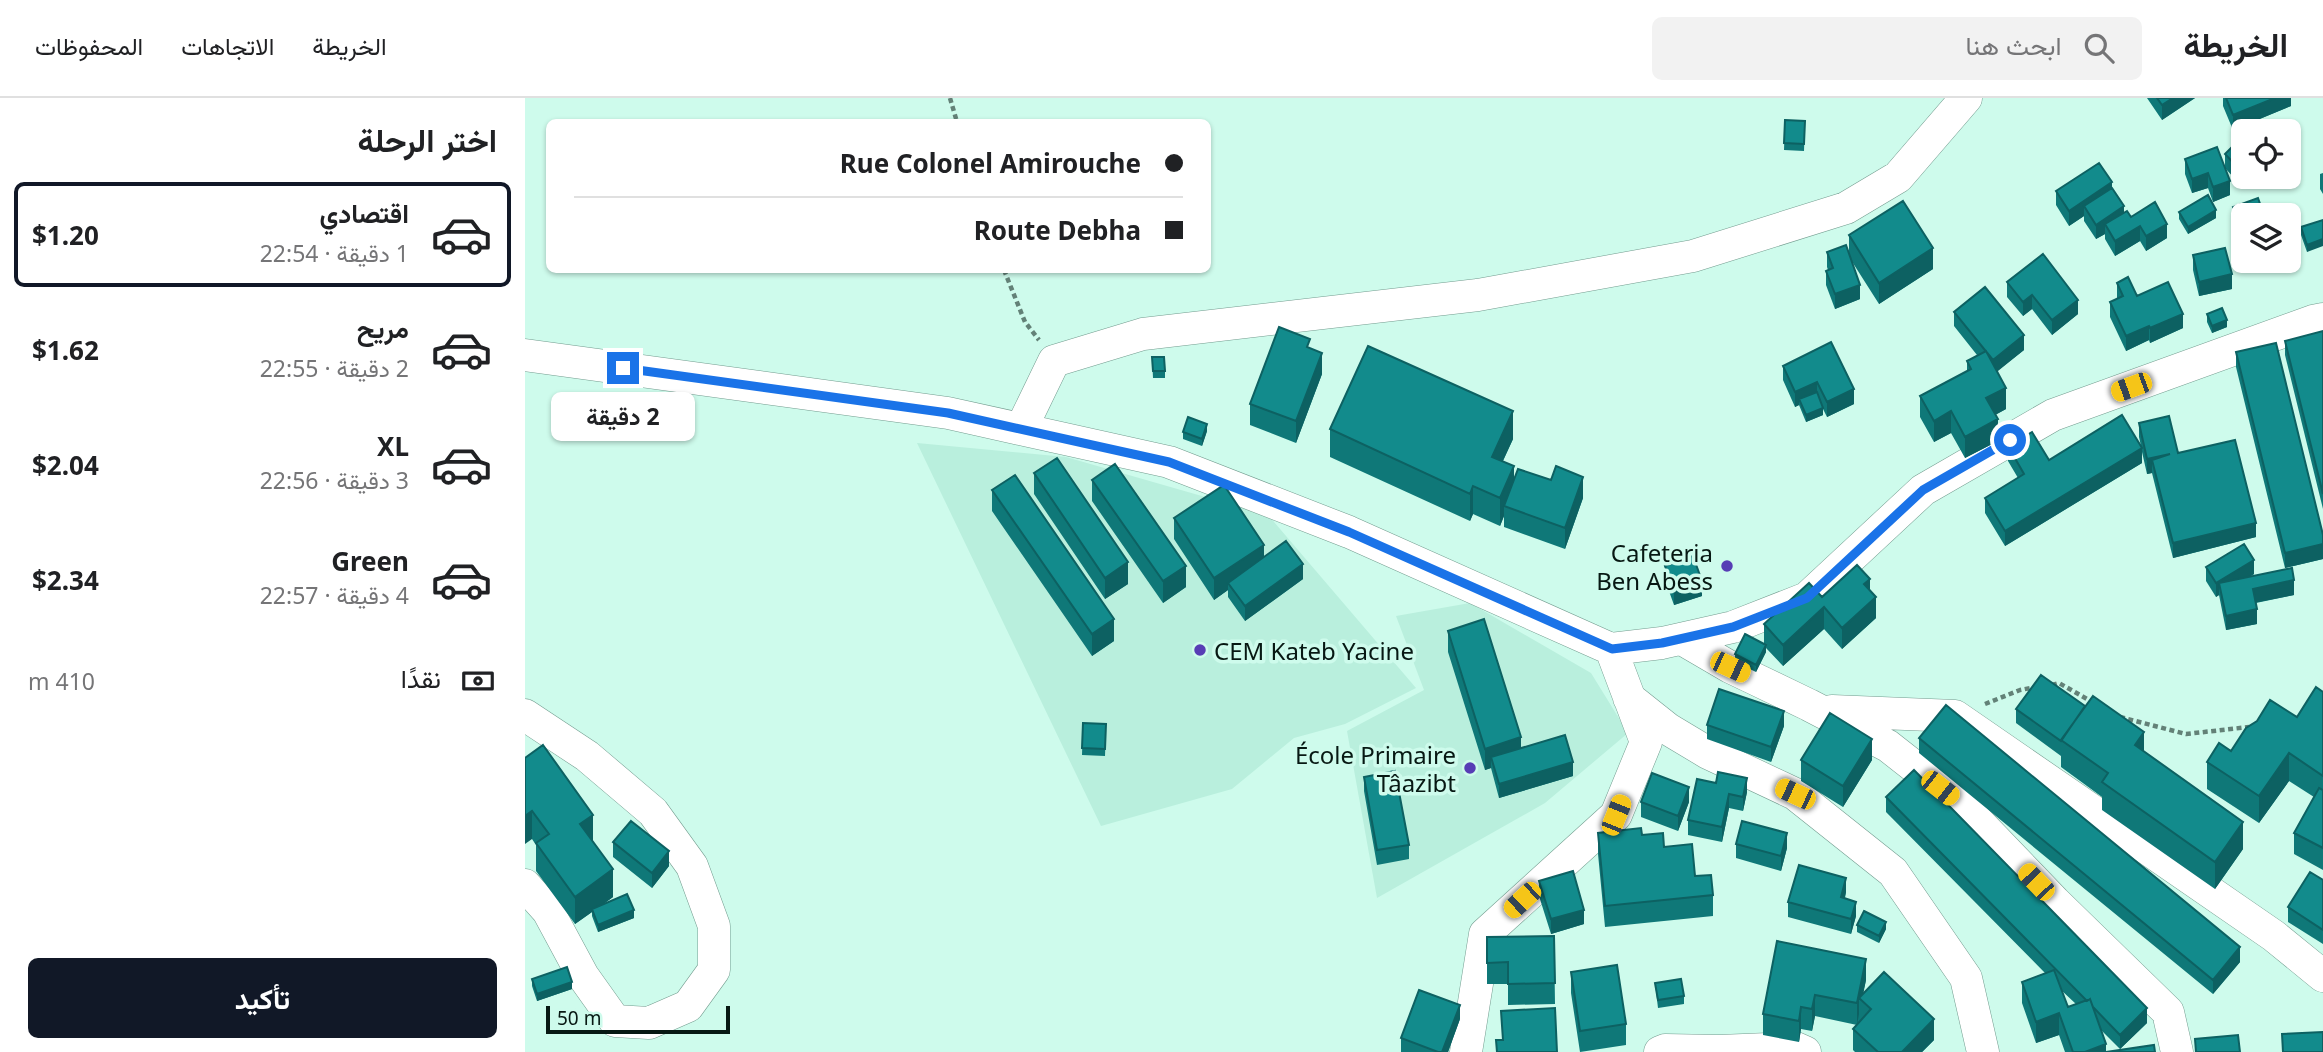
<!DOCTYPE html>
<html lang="ar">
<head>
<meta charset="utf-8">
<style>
  body { margin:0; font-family:"Noto Sans",Vazirmatn,sans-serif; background:#f2f2f2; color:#202124; direction:rtl; height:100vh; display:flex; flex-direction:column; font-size:26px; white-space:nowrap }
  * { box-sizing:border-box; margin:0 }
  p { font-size:23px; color:#757577 }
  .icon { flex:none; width:38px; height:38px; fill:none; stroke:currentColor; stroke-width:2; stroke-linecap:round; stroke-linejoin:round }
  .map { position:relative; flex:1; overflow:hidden; direction:ltr }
  .details { display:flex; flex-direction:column; background:#fff; width:525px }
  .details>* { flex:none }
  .hud { position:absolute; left:21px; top:21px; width:665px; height:154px; border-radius:10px; box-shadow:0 2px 5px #0004; direction:rtl; display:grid; align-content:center; height:154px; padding:0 28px; background:#fff }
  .buttons { position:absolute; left:1706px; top:21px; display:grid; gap:14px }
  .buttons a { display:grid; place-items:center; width:70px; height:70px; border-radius:10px; background:#fff; box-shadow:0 2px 5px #0004; font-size:35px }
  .scale { position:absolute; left:21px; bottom:18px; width:184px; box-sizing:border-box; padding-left:7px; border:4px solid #071813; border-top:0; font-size:19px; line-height:24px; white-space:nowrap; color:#071813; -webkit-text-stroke:5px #cefbec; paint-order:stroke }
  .end { position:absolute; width:32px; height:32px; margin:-16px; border:9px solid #1a73e8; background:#fff; box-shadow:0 0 0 4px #fff }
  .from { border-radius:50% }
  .bubble { position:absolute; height:49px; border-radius:10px; background:#fff; box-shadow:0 2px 5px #0004; font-size:23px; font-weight:700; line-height:49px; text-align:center; direction:rtl }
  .car { position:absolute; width:21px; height:42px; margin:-21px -10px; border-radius:9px; box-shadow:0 0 5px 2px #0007; background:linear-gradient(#f5c518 24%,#345 0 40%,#f5c518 0 76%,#345 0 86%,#f5c518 0) }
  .hud b { display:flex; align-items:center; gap:24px; height:66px; font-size:26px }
  .hud b+b { border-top:2px solid #e0e0e0 }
  .hud i { width:18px; height:18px; background:#202124 }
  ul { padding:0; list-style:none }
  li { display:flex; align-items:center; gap:21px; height:105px; margin:0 14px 10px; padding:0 14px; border:4px solid transparent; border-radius:10px }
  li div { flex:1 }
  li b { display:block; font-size:26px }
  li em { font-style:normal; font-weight:700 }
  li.active { border-color:#111827 }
  li>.icon { width:63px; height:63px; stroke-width:1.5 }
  h2 { padding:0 28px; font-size:32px; line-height:84px }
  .pay { display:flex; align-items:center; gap:18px; height:77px; padding:0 28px; font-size:26px }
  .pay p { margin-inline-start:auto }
  .primary-button { display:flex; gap:14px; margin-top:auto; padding:14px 28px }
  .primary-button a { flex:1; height:80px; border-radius:10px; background:#111827; color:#fff; font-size:28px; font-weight:700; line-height:80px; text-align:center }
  header { display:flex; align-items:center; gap:42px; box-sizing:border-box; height:98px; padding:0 35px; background:#fff; border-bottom:2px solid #e0e0e0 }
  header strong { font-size:33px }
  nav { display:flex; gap:38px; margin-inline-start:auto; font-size:24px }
  .search { width:490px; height:63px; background:#f2f2f2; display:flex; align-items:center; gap:18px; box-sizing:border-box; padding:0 24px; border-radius:10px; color:#757577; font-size:26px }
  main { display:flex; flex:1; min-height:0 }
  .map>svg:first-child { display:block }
  .built { fill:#b9efdd }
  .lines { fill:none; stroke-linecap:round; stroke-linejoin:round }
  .minor-casing { stroke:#739c8f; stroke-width:33 }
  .path { stroke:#638177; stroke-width:4.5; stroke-dasharray:5 3.5; stroke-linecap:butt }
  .minor { stroke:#fff; stroke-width:32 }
  .wall { fill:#0f7878; fill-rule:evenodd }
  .shaded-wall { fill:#0d6162 }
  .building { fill:#128b8c; stroke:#0d6162; stroke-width:2 }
  .route { stroke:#1a73e8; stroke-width:9 }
  .poi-dot { fill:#573db5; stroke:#cefbec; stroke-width:2.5 }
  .labels { text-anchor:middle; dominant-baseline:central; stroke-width:7; stroke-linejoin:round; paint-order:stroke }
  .poi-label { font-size:24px; fill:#071813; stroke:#cefbec; text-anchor:end }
</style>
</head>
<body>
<header>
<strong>الخريطة</strong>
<div class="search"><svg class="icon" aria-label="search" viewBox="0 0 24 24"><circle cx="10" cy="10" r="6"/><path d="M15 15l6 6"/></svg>ابحث هنا</div>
<nav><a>الخريطة</a><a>الاتجاهات</a><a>المحفوظات</a></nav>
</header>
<main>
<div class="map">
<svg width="1798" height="954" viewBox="0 0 1798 954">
  <rect width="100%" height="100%" fill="#cefbec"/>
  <path class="built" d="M392,345L541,359L743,417L891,590L820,626L769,640L707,691L576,728Z
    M945,505L1066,575L1103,635L1020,705L852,800L822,633L899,592L871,518Z"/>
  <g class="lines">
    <defs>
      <path id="minor" d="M0,257L423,315L644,364L824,434L1086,551L1137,545L1208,529L1282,500L1398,392L1528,317L1788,223L1798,221
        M496,331L529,263L618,236L953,197L1168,158L1321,110L1373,79L1441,0
        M1157,541L1205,569L1284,607L1363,648L1433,703L1530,804L1643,914L1652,954
        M1104,600L1143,631L1183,655L1270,696L1368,774L1441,880L1458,954
        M1307,613L1430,618L1749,838L1798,878
        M0,617L62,658L128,714L167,768L189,828V872L163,908L124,925L90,923L58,878L23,813L0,787
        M941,954L960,836L1091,717L1121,644L1086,551
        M1135,954L1140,952L1194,953L1271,950L1280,954"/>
    </defs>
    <use href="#minor" class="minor-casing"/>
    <path class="path" d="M425,0L432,24
      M479,172L500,224L514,242
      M1527,587L1534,585L1569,605
      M1460,606L1495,592L1511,589
      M1595,619L1661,636L1724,629"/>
    <use href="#minor" class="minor"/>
  </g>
  <path class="wall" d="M1622,0H1670L1637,22Z
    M1698,0H1766V8L1708,32L1698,8Z
    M1260,22L1280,23L1279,53L1259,52Z
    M1718,40V79H1732L1719,91L1700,70L1705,97L1688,104L1683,90L1667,95L1660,76V61L1700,70V56Z
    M1798,75V96L1795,91V76Z
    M1587,90L1599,115L1642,140L1621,153L1615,143L1590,158L1580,141V136L1571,141L1559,123V118L1544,128L1531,107V93Z
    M1708,109L1718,117V154L1708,123Z
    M1654,114L1691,120L1663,136L1654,121Z
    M1798,122L1782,154L1776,137V129Z
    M1324,137L1408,171L1354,206L1326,162L1335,201L1310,211L1301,187V173L1303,172L1302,169V154L1324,157Z
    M1668,157L1707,191L1674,198L1668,172Z
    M1482,184L1553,216L1527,237L1507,211L1498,218L1482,199Z
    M1592,185L1612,198L1658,230L1625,245L1624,242L1601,253L1585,219V204L1592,201Z
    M1429,214L1499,252L1472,273L1481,311L1470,317L1473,343L1440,360L1426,335L1409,344L1395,319V298L1442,273V263L1452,257L1429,228Z
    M1682,216L1702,229L1687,235L1682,224Z
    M1798,233V411L1760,257V243Z
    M1306,244L1329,306L1302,319L1298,311V317L1281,324L1274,307L1270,309L1258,282V268Z
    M785,250L797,276L771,345L725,327V306Z
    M1711,254L1798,437V461L1760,470L1711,269Z
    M627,259L640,273V280H628Z
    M1614,325L1653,355L1731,439L1648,460L1627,375L1622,376L1617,354V365L1480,448L1460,415V400L1493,380L1483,363V348L1524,362L1616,348L1614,339Z
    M805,331L988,341L978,363L989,380L1058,400L1040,451L979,429V418L975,428L948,416L945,423L805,359Z
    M682,333L677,348L658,341V334Z
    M509,375L603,486L580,501L509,396Z
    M567,382L661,489L638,505L567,403Z
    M467,392L589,543L567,558L467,413Z
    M649,420L739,458L778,481L720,523L703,499V492L689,502L649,441Z
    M1140,468L1177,498L1149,507L1140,482Z
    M1681,469L1729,476L1726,478L1769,497L1731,505L1732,526L1701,532L1694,497L1691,499L1681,483Z
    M1345,493L1351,520L1317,551L1299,531L1258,568L1241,550V554L1231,574L1210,564V556L1239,546V526L1297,499Z
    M923,533L996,650L1048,678L974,700L966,670L960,672L923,554Z
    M1798,594V772L1769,756V735L1789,699L1764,683L1734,725L1682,691V664L1706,653L1772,619Z
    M1491,611L1619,653L1718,751L1690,791L1577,712V699L1536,669V658L1491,625Z
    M558,625L581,626L580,658L557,657Z
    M1182,627L1259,628L1246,664L1182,641Z
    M1394,640L1715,864L1688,896L1394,655Z
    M0,660L68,744L88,799L78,806L109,820L73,834L67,818V814L50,826L11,773V747L7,741Z
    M1276,662H1347L1318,709L1276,683Z
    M839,679L884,747V761L852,767L839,693Z
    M1172,681L1222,694L1218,713L1204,710L1197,744L1163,737V722Z
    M1361,699L1622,925L1595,951L1576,932L1581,954H1630H1540L1534,937L1511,945L1497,905V884L1520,875L1361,714ZM1536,892L1551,906L1543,909Z
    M1116,704H1164L1153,733L1116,719Z
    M1073,735L1117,737L1139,749L1188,797V818L1080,829L1073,756Z
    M88,744L144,768L127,790L88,759Z
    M1211,746L1262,750L1256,773L1211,760Z
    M1798,782V846L1763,824V809Z
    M1014,783L1059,826L1026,836L1014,798Z
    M1321,794L1320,800L1331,818L1326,836L1263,819V804Z
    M1332,827L1361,831L1354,845L1332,834Z
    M1029,838L1030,906L983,907V886H962V839Z
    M1252,843L1341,882L1338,895L1409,942L1397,954H1330L1328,952V931L1332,927L1290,918L1287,933L1276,931L1274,944L1238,937V916Z
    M1046,874L1101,926V947L1055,954L1046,895Z
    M7,881L47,891L12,903L7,888Z
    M1130,885L1159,898V906L1133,910Z
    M935,921L923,954H876V940Z"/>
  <path class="shaded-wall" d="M1648,0H1670L1637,22V7Z
    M1750,0H1766V8L1708,32V17Z
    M1683,75V90L1667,95V81Z
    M1719,79H1732L1719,91Z
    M1705,83V97L1688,104V89Z
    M1587,84V99L1559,108V118L1544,128V113Z
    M1599,108V123L1580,126V136L1571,141V127Z
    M1691,112V120L1663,136V129Z
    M1642,126V140L1621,153V138Z
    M1615,128V143L1590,158V143Z
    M1798,141V148L1782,154V147Z
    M1408,150V171L1354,206V185Z
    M1707,176V191L1674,198V184Z
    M1335,187V201L1310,211V196Z
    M1507,197V211L1498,218V204Z
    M1553,202V216L1527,237V222Z
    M1658,216V230L1625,245V230Z
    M1702,222V229L1687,235V228Z
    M1624,228V242L1601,253V238Z
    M1499,237V252L1468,277V262Z
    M797,255V276L771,345V323Z
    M1292,284V298L1274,301V307L1270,309V294Z
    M1481,290V311L1461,322V300Z
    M1329,291V306L1302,319V304Z
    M1298,310V317L1281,324V317Z
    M988,313V341L967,386V359Z
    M1426,313V335L1409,344V323Z
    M1473,321V343L1440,360V339Z
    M682,326V333L677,348V341Z
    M1617,350V365L1480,448V433Z
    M1645,356L1627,362V375L1622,376V361Z
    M989,368V396L979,408V418L975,428V400Z
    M1058,379V400L1040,451V430Z
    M948,388V416L945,423V396Z
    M1731,425V439L1648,460V445Z
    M1798,446V461L1760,470V455Z
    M739,447V468L703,485V492L689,502V480Z
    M1729,462V476L1696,496L1694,485V497L1691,499V485Z
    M603,464V486L580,501V480Z
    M778,466V481L720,523V508Z
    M661,468V489L638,505V483Z
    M1345,481V502L1339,486Z
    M1769,482V497L1728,505V491Z
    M1177,483V498L1149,507V492Z
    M1351,499V520L1317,551V530Z
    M1299,509V531L1258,568V547Z
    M1732,511V526L1701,532V518Z
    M589,521V543L567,558V536Z
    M1241,547V554L1231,574V567Z
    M1259,613V628L1246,664V649Z
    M1619,634V662L1610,647Z
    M996,639V661L966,659V670L960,672V651Z
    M1347,641V662L1318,709V688Z
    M1764,655V683L1734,725V698Z
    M1048,664V678L974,700V686Z
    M1222,680V694L1218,713V699Z
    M1164,689V704L1153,733V718Z
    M1204,696V710L1197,744V729Z
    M7,713V741L0,746V718Z
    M68,717V744L55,726Z
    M1718,724V751L1690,791V764Z
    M1262,735V750L1256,773V758Z
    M144,753V768L127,790V775Z
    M88,771V799L68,814L67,811V814L50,826V799Z
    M1321,780V794L1316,814V799Z
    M1331,804V818L1326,836V821Z
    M109,812V820L73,834V827Z
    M1059,812V826L1026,836V821Z
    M1361,824V831L1354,845V838Z
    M1715,849V864L1688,896V882Z
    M1341,861V882L1337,902L1334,900V916L1332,927V905Z
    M47,884V891L12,903V896Z
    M1290,897V918L1287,933V911Z
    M935,907V921L923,954H917Z
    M1276,909V931L1274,944V923Z
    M1622,910V925L1595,951V937Z
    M1534,915V937L1511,945V924Z
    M1409,921V942L1397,954H1377Z
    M1581,946V954H1560Z"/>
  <path class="building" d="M1632,0H1648L1637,7Z
    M1701,0H1750L1708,17Z
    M1260,22L1280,23L1279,46L1259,45Z
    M1717,39L1718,40V75L1700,56Z
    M1692,49L1705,83L1688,89L1683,75L1667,81L1660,61Z
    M1574,65L1587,84L1544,113L1531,93Z
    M1587,90L1599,108L1571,127L1559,108Z
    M1683,97L1691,112L1663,129L1654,114Z
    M1733,100L1739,117H1718V139L1708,109Z
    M1378,103L1408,150L1354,185L1324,137Z
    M1630,104L1642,126L1621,138L1615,128L1590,143L1580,126L1602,113L1606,119Z
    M1798,122V141L1782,147L1776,129Z
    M1321,147L1335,187L1310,196L1301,173L1308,170L1302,154Z
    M1700,150L1707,176L1674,184L1668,157Z
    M1518,156L1553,202L1527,222L1507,197L1498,204L1482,184Z
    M1603,179L1612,198L1643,184L1658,216L1625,230L1624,228L1601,238L1585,204L1598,198L1592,185Z
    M1460,189L1499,237L1468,262L1429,214Z
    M1697,210L1702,222L1687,228L1682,216Z
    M754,229L785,241L782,249L797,255L771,323L725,306Z
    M1798,233V396L1760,243Z
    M1306,244L1329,291L1302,304L1292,284L1270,294L1258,268Z
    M1751,245L1798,437V446L1760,455L1711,254Z
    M843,248L988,313L967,359L989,368L975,400L948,388L945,396L805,331Z
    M1461,253L1481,290L1461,300L1473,321L1440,339L1426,313L1409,323L1395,298L1446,271L1442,263Z
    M627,259H639L640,273H628Z
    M1292,294L1298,310L1281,317L1274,301Z
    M1597,317L1617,350L1480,433L1460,400L1499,376L1483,348L1507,334L1524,362Z
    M1644,318L1653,355L1710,342L1731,425L1648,445L1627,362L1645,356L1622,361L1614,325Z
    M663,319L682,326L677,341L658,334Z
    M532,360L603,464L580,480L509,375Z
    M590,366L661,468L638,483L567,382Z
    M1031,368L1058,379L1040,430L979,408L993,371L1026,382Z
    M490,377L589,521L567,536L467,392Z
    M699,387L739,447L689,480L649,420Z
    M761,443L778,466L720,508L703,485Z
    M1719,446L1729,462L1691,485L1681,469Z
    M1168,458L1177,483L1149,492L1140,468Z
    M1332,467L1345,481L1339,486L1351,499L1317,530L1299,509L1258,547L1239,526L1284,485L1297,499Z
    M1767,470L1769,482L1728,491L1732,511L1701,518L1694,485Z
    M959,521L996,639L960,651L923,533Z
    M1220,536L1241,547L1231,567L1210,556Z
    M1516,577L1560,608L1536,643L1491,611Z
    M1791,589L1798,594V678L1764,655L1734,698L1682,664L1694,645L1706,653L1721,630L1732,623L1745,602L1772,619Z
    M1194,591L1259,613L1246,649L1182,627Z
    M1568,598L1619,634L1610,647L1718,724L1690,764L1577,684L1583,675L1536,642Z
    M1421,607L1715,849L1688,882L1394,640Z
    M1305,615L1347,641L1318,688L1276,662Z
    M558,625L581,626L580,651L557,650Z
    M1040,637L1048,664L974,686L966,659Z
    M18,647L68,717L55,726L88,771L50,799L11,745L24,736L7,713L0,718V660Z
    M1389,672L1622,910L1595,937L1568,909L1565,901L1562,903L1361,699Z
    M870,673L884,747L852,752L839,679Z
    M1193,674L1222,680L1218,699L1204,696L1197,729L1163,722L1172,681L1191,685Z
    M1127,675L1164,689L1153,718L1116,704Z
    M1794,690L1798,692V750L1769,735Z
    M106,723L144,753L127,775L88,744Z
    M1217,723L1262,735L1256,758L1211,746Z
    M1116,730L1117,737L1138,735L1139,749L1167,746L1170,778L1186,777L1188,797L1080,808L1073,735Z
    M1274,767L1321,780L1316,799L1331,804L1326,821L1263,804Z
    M1048,773L1059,812L1026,821L1014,783Z
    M1785,774L1798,782V832L1763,809Z
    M102,796L109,812L73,827L67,811Z
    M1339,813L1361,824L1354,838L1332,827Z
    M1029,838L1030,885L983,886V864L962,865V839Z
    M1252,843L1341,861L1332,905L1290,897L1287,911L1276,909L1274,923L1238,916Z
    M1092,867L1101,926L1055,933L1046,874Z
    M42,869L47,884L12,896L7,881Z
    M1529,872L1543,909L1565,901L1581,946L1560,954H1548L1534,915L1511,924L1497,884Z
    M1359,874L1409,921L1377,954H1353L1328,931L1346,911L1334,900Z
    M1156,881L1159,898L1133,902L1130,885Z
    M894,892L935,907L917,954H913L876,940Z
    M1030,910L1032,954H972L971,942H978L976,913Z
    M1798,934V954H1758L1757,936Z
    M1713,937L1715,954H1671L1670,941Z
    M1629,947L1630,954H1581Z"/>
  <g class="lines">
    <path class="route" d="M98,270L423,315L644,364L824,434L1087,551L1137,545L1208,529L1282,500L1398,392L1485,342"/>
  </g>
  <g class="poi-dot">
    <circle cx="1202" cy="468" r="7"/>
    <circle cx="675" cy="552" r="7"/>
    <circle cx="945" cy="670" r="7"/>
  </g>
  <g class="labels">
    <g class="poi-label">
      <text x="1188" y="454">Cafeteria<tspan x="1188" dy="28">Ben Abess</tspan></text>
      <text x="689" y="552" text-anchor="start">CEM Kateb Yacine</text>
      <text x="931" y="656">École Primaire<tspan x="931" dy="28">Tâazibt</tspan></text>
    </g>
  </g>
</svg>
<div class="buttons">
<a><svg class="icon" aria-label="locate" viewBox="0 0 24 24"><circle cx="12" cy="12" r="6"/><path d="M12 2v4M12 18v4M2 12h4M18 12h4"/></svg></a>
<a><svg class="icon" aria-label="layers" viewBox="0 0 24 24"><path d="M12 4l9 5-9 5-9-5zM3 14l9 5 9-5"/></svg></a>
</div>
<div class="scale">50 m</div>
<i class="end from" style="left:1485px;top:342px"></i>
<i class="end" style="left:98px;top:270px"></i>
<div class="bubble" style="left:26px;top:294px;width:144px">2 دقيقة</div>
<i class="car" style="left:1606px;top:289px;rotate:250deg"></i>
<i class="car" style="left:1205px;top:569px;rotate:115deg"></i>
<i class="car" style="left:1415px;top:690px;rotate:128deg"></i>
<i class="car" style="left:1270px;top:696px;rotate:295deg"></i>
<i class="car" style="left:1091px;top:717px;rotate:22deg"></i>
<i class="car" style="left:1511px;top:784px;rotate:316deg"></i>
<i class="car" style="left:997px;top:802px;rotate:227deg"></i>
<div class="hud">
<b><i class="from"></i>Rue Colonel Amirouche</b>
<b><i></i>Route Debha</b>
</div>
</div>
<section class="details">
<h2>اختر الرحلة</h2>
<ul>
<li class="active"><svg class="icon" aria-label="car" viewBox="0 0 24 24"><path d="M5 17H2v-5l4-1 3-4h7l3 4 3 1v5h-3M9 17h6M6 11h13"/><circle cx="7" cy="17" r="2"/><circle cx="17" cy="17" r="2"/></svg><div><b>اقتصادي</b><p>1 دقيقة · 22:54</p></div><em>$1.20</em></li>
<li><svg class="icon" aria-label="car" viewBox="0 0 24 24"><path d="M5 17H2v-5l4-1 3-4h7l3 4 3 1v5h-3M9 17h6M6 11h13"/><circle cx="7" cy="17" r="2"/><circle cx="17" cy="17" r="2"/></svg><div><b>مريح</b><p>2 دقيقة · 22:55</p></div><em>$1.62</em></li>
<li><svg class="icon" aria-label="car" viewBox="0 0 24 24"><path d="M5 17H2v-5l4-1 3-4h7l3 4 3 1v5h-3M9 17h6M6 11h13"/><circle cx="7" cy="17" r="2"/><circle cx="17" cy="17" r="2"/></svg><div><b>XL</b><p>3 دقيقة · 22:56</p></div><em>$2.04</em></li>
<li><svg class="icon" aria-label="car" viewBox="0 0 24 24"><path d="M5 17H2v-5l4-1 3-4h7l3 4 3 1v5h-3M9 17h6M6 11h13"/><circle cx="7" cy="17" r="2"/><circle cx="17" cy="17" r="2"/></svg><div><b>Green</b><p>4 دقيقة · 22:57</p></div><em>$2.34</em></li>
</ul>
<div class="pay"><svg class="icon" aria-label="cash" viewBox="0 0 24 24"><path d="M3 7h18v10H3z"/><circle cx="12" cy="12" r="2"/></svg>نقدًا<p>410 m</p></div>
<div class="primary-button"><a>تأكيد</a></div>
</section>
</main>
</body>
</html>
